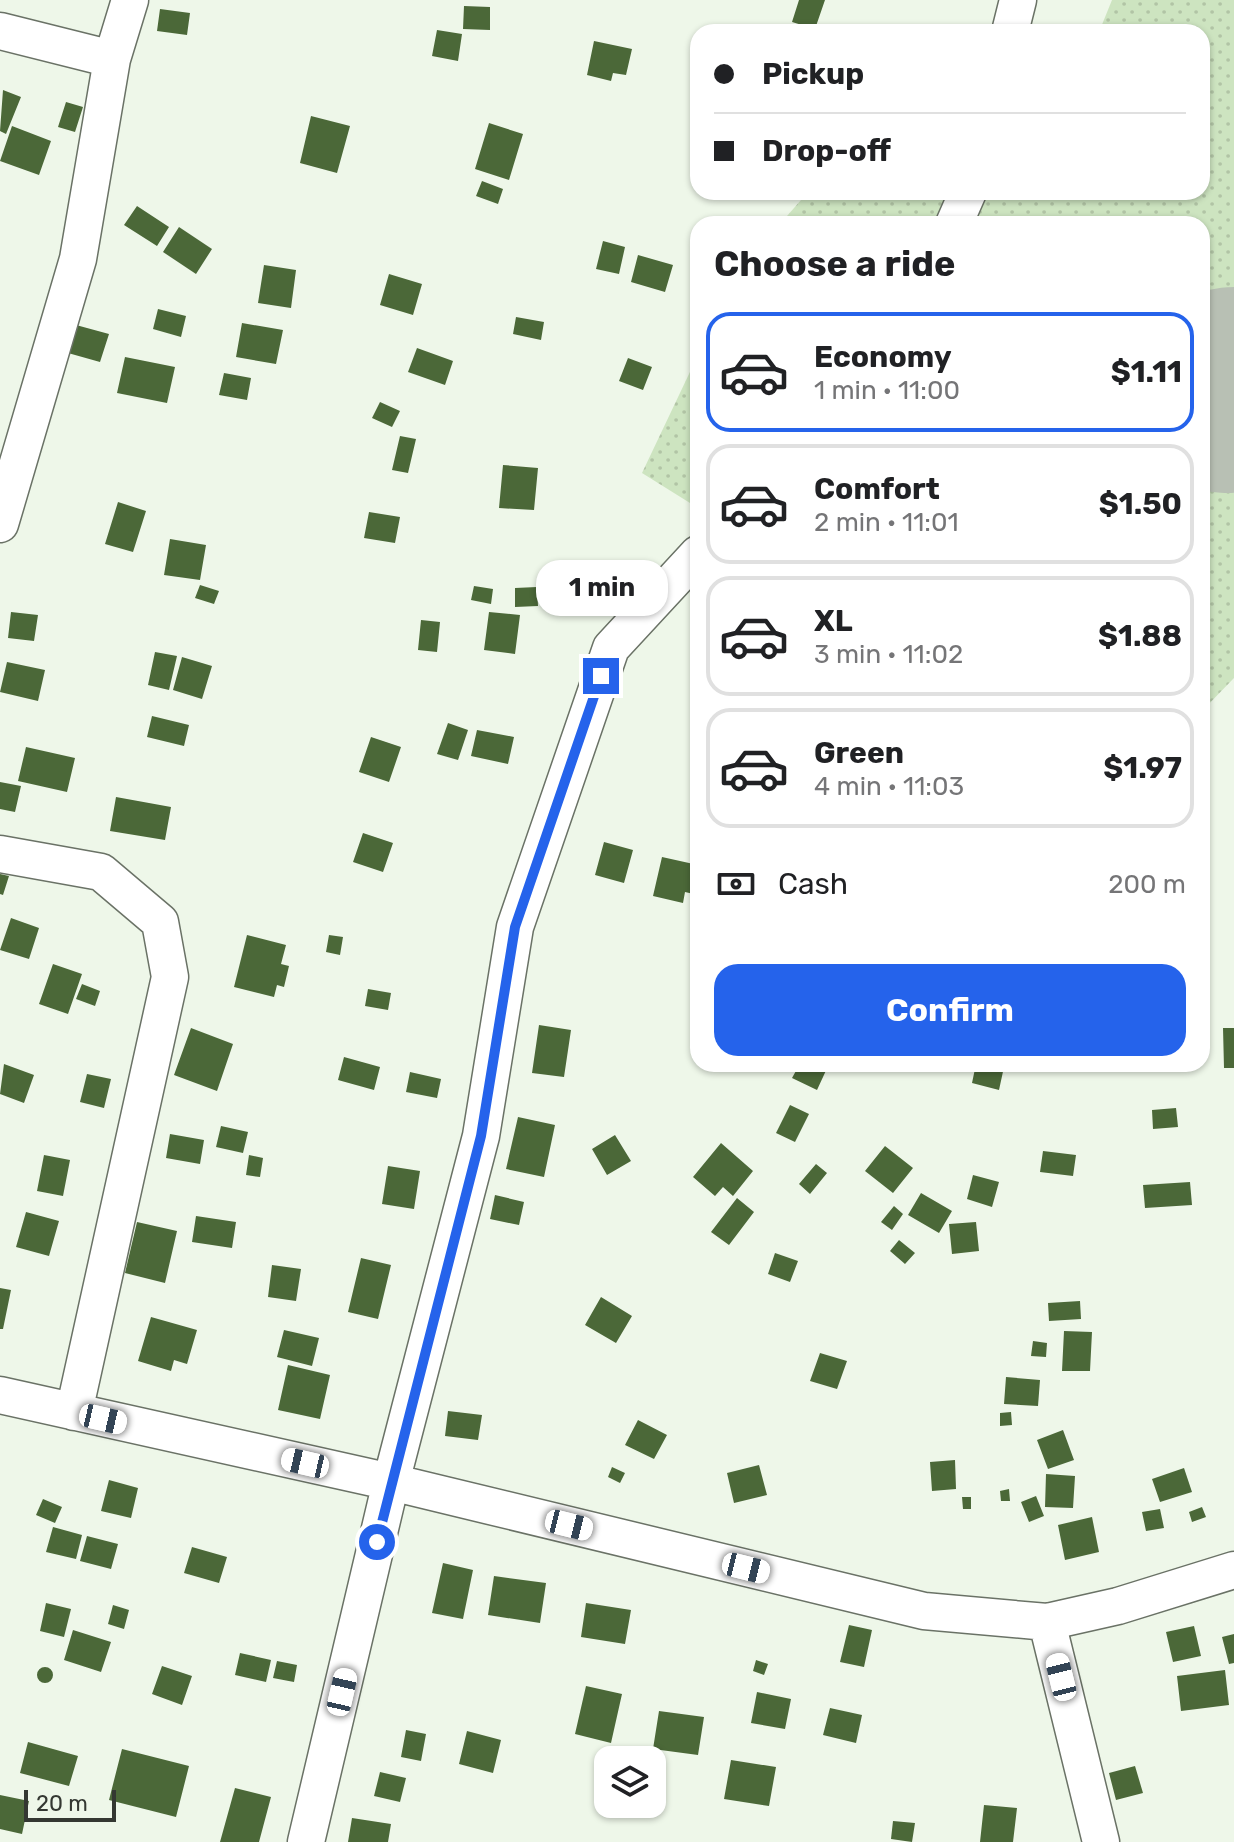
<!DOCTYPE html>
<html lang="en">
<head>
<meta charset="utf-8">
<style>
  body { margin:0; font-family:Rubik,sans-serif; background:#f6f6f6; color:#202124; height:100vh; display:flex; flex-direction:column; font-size:30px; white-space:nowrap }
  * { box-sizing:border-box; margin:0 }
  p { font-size:26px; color:#757577 }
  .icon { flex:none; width:44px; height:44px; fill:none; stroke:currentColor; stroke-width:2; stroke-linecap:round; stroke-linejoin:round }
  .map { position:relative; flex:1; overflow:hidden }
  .side { position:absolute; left:690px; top:216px; width:520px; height:856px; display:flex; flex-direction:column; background:#fff; border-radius:24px; box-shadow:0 2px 6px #0004 }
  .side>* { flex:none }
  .hud { position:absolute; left:690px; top:24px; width:520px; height:176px; border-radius:24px; box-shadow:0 2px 6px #0004; display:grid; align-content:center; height:176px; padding:0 24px; background:#fff }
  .controls { position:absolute; left:594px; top:1746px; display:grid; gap:16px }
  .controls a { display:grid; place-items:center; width:72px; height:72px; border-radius:16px; background:#fff; box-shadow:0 2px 6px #0004; font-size:40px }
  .scale { position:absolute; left:24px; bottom:20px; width:92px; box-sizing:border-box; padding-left:8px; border:4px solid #343832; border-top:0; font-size:22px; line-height:28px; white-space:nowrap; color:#343832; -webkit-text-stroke:6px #eef7e9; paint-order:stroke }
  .end { position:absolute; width:36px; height:36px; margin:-18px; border:10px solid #2563eb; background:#fff; box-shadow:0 0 0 4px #fff }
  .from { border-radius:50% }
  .bubble { position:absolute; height:56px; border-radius:24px; background:#fff; box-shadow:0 2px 6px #0004; font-size:26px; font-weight:700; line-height:56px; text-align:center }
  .car { position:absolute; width:24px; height:48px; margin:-24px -12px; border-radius:10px; box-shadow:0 0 6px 2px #0007; background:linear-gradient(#fff 24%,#345 0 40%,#fff 0 76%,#345 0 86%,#fff 0) }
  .hud b { display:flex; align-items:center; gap:28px; height:76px; font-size:30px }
  .hud b+b { border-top:2px solid #e0e0e0 }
  .hud i { width:20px; height:20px; background:#202124 }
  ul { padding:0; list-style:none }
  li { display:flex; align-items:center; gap:24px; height:120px; margin:0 16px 12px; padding:0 8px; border:4px solid #e0e0e0; border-radius:24px }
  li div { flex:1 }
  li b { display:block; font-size:30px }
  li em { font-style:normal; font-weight:700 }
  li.on { border-color:#2563eb }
  li>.icon { width:72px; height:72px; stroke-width:1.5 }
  h2 { padding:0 24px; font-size:36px; line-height:96px }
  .pay { display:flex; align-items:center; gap:20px; height:88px; padding:0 24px; font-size:30px }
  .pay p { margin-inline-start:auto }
  .cta { display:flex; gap:16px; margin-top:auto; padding:16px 24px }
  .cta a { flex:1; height:92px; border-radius:24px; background:#2563eb; color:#fff; font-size:32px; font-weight:700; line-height:92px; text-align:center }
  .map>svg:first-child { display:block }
  .grass { fill:url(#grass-dots) }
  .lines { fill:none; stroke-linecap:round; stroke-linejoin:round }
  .runway { stroke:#b8c0b4; stroke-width:204 }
  .building { fill:#4b6838 }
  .minor-casing { stroke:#6a7266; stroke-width:39 }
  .minor { stroke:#fff; stroke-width:36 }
  .route { stroke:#2563eb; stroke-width:10 }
</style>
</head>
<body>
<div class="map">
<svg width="1234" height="1842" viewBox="0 0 1234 1842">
  <defs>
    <pattern id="grass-dots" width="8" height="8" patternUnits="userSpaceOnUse" patternTransform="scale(2)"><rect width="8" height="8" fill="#cde4c0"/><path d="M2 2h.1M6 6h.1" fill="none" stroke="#b1c4a5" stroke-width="1.8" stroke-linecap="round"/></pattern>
  </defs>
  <rect width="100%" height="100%" fill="#eef7e9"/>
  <path class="grass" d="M1112,0H1234V678L1202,711V224H780L808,192H1202V32H1099Z
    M698,355V508L642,473Z"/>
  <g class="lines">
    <path class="runway" d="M1228,391L1234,389"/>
  </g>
  <path class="building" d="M799,0H825L815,29L792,22Z
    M464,6L490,7V30L463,29Z
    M160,9L190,13L187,35L157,31Z
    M437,30L462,34L458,61L432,56Z
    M594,41L632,49L626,75L613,73L611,81L587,75Z
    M3,90L21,97L6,134L0,131Z
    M66,102L83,107L75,132L58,127Z
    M311,116L350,126L337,173L300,163Z
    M489,123L523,134L509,180L475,169Z
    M12,126L51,141L39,175L0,161Z
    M482,181L503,189L498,204L476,196Z
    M137,206L169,227L157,246L124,225Z
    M179,227L212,249L196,274L163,252Z
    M603,241L625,247L619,274L596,269Z
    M638,255L673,265L665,292L631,282Z
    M264,265L296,270L291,308L258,303Z
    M389,274L422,284L413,315L380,305Z
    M158,309L186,316L181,337L153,329Z
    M516,317L544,322L541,340L513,334Z
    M242,323L283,330L276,364L236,357Z
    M76,325L109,334L100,362L68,353Z
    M417,348L453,361L445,385L408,372Z
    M125,357L175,367L167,403L117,393Z
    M628,358L652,367L643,390L619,381Z
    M224,373L251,378L247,400L219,395Z
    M380,402L400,411L392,427L372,418Z
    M400,436L416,439L408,473L392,470Z
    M503,465L538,468L534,510L499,508Z
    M118,502L146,511L133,552L105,544Z
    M369,512L400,517L395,543L364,538Z
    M170,539L206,545L200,580L164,575Z
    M200,585L219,591L214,604L195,598Z
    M474,586L493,589L491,604L471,600Z
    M537,587L538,606L515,607V588Z
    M11,612L38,615L34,641L8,638Z
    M489,612L520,615L515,654L484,650Z
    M421,620L440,622L437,652L418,650Z
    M155,652L177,656L169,690L148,685Z
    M182,657L212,666L202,699L173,690Z
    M7,662L45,670L38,701L0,692Z
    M152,716L189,725L184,746L147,737Z
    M448,723L468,730L458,760L437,754Z
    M477,730L514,737L508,764L471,756Z
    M371,737L401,747L389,782L359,772Z
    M26,747L75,758L67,792L18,781Z
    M0,782L21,786L15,812L0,809Z
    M116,797L171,807L165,840L110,831Z
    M363,833L393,843L383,872L353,862Z
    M604,842L633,850L624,883L595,875Z
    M662,857L698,865V895L685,892L683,903L653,896Z
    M0,874L9,876L3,895L0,894Z
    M11,918L39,928L29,959L0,950Z
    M247,935L286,945L281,964L289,966L284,987L277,985L274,997L234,987Z
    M329,935L343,937L340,955L326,952Z
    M53,964L82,974L68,1014L39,1004Z
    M82,984L100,991L95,1006L76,999Z
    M368,989L391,993L388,1010L365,1006Z
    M539,1025L571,1030L564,1077L532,1073Z
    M191,1028L233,1044L217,1091L174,1075Z
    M1223,1028H1234V1068H1224Z
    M344,1057L380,1067L374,1090L338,1080Z
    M4,1064L34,1075L24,1103L0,1094Z
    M786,1064H829L817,1090L792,1078L797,1069Z
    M976,1064L1004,1067L999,1090L972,1083Z
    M410,1072L441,1079L437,1098L406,1092Z
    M87,1074L111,1079L104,1108L80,1102Z
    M790,1105L809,1114L795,1142L776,1133Z
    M1176,1108L1178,1127L1153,1129L1152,1110Z
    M518,1117L555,1125L544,1177L506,1169Z
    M221,1126L248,1132L243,1153L216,1147Z
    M170,1134L204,1140L200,1164L166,1158Z
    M615,1135L631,1161L607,1175L592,1149Z
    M721,1143L753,1171L733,1196L723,1187L715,1196L693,1177Z
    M885,1146L913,1168L893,1193L865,1171Z
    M1043,1151L1076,1155L1073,1176L1040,1172Z
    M44,1155L70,1160L63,1196L37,1191Z
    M249,1155L263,1158L260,1177L246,1175Z
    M816,1164L827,1173L810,1194L799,1184Z
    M388,1166L420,1171L414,1209L382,1204Z
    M973,1175L999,1182L992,1207L967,1199Z
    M1190,1182L1192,1205L1145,1208L1143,1185Z
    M921,1193L952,1211L939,1233L908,1215Z
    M495,1195L524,1202L519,1225L490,1219Z
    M737,1198L754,1212L729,1245L711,1232Z
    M894,1206L903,1214L892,1230L881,1222Z
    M26,1212L59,1221L49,1256L16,1247Z
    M196,1216L236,1222L232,1248L192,1242Z
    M137,1222L177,1231L165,1283L125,1273Z
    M976,1222L979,1251L952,1254L949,1224Z
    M899,1240L915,1253L905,1264L890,1251Z
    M775,1253L798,1261L790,1282L768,1274Z
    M361,1258L391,1265L378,1319L348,1312Z
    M272,1265L301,1269L296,1301L268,1297Z
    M0,1288L11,1290L3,1329H0Z
    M601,1297L632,1316L616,1343L585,1325Z
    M1080,1301L1081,1319L1049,1321L1048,1303Z
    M151,1317L197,1330L187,1364L174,1360L171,1371L138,1361Z
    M284,1330L319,1338L312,1366L277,1357Z
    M1064,1331L1092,1332L1090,1371H1062Z
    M1033,1341L1047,1343L1046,1357L1031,1356Z
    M820,1353L847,1361L837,1389L810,1381Z
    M288,1365L330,1375L320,1419L278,1410Z
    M1006,1377L1040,1380L1038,1406L1004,1404Z
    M448,1411L482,1415L478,1440L445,1436Z
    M1011,1412L1012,1425L1000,1426V1413Z
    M638,1420L667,1435L654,1459L625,1445Z
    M1063,1430L1074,1460L1048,1469L1037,1440Z
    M955,1460L956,1489L932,1491L930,1462Z
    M759,1465L767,1495L734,1503L727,1473Z
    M612,1467L625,1473L620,1483L608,1477Z
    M1184,1468L1192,1492L1160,1502L1152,1479Z
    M1046,1474L1075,1476L1073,1508L1045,1507Z
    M109,1480L138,1488L131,1518L101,1511Z
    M1009,1489L1010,1501H1001L1000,1491Z
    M1036,1496L1044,1516L1029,1522L1021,1502Z
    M962,1497H971V1509H963Z
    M43,1499L62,1507L55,1523L36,1515Z
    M1202,1507L1206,1517L1192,1522L1189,1512Z
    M1160,1509L1164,1528L1146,1531L1142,1512Z
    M1092,1517L1099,1552L1065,1560L1058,1525Z
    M53,1527L82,1535L76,1559L46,1552Z
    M87,1536L118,1544L111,1569L80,1561Z
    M192,1547L227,1557L219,1583L184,1573Z
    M443,1563L473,1570L463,1619L432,1613Z
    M494,1576L546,1583L540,1623L488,1615Z
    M46,1603L71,1609L64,1637L40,1631Z
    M586,1603L631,1610L625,1644L581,1637Z
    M113,1605L129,1610L124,1629L108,1624Z
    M849,1625L872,1630L864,1667L840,1662Z
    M1194,1626L1201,1656L1173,1662L1166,1632Z
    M73,1630L111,1642L101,1672L64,1660Z
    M1234,1634V1663L1229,1664L1222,1637Z
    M240,1653L271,1660L266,1682L235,1675Z
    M756,1660L768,1664L764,1675L753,1671Z
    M277,1661L297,1665L294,1682L273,1678Z
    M162,1666L192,1676L182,1705L152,1694Z
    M37 1675a8 8 0 1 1 16 0a8 8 0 1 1-16 0Z
    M1225,1670L1229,1705L1181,1711L1177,1676Z
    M586,1686L622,1694L611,1743L575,1734Z
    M757,1692L791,1699L785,1729L751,1723Z
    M830,1708L862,1715L856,1743L823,1735Z
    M659,1711L704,1717L698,1755L653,1749Z
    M406,1730L426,1734L421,1761L401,1757Z
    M467,1731L501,1740L493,1773L459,1764Z
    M28,1742L78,1756L69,1786L20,1773Z
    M122,1749L189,1766L176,1817L109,1800Z
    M731,1760L776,1767L769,1806L724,1799Z
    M1135,1766L1143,1793L1116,1800L1109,1773Z
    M380,1772L406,1778L400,1802L374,1796Z
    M235,1788L271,1797L259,1842H220Z
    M0,1795L29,1801L22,1834L0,1829Z
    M984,1805L1017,1808L1013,1842H980Z
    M352,1818L391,1824L388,1842H348Z
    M893,1821L915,1823L912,1842L891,1839Z"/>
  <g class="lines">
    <defs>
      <path id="minor" d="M0,31L112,59
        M1010,32L1018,0
        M954,224L968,192
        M0,524L78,259L112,59L130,0
        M0,854L101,872L160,922L170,977L74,1412
        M0,1395L391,1482L924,1611L1047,1622L1118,1606L1234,1570
        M1047,1622L1101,1842
        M306,1842L391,1482L481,1136L515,927L611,648L698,554"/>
    </defs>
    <use href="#minor" class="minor-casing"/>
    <use href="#minor" class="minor"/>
  </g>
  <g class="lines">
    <path class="route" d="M377,1542L481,1136L515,927L601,676"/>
  </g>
</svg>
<div class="controls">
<a><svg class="icon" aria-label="layers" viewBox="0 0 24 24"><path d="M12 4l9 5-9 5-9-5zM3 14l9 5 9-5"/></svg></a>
</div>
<div class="scale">20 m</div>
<i class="end from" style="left:377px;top:1542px"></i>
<i class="end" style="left:601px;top:676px"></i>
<div class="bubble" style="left:536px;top:560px;width:132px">1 min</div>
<i class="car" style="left:103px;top:1419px;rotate:103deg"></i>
<i class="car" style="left:305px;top:1463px;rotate:283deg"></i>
<i class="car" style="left:569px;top:1525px;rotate:104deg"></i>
<i class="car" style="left:746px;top:1568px;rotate:104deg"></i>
<i class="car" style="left:1061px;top:1677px;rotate:346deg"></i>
<i class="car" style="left:342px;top:1692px;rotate:13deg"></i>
<div class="hud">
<b><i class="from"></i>Pickup</b>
<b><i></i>Drop-off</b>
</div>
<section class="side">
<h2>Choose a ride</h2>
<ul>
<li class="on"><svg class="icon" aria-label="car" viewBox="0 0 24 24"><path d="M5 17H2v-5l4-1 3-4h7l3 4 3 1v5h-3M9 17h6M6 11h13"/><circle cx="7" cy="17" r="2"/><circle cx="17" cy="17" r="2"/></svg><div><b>Economy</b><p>1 min · 11:00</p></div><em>$1.11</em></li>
<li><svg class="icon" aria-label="car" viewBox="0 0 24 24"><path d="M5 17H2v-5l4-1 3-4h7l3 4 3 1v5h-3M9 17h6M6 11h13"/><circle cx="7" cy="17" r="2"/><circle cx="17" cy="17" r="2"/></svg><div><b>Comfort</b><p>2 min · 11:01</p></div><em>$1.50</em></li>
<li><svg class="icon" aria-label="car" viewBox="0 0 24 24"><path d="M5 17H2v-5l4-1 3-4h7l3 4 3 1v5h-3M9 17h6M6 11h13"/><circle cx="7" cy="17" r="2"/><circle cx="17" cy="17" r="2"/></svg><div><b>XL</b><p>3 min · 11:02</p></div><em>$1.88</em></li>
<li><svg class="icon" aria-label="car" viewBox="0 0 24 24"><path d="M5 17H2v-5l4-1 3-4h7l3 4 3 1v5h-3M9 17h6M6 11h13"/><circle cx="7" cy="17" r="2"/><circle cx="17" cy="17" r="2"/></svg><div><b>Green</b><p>4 min · 11:03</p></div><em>$1.97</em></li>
</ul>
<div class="pay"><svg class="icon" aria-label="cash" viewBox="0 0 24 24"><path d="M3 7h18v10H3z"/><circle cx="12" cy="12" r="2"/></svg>Cash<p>200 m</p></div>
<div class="cta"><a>Confirm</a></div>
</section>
</div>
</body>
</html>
